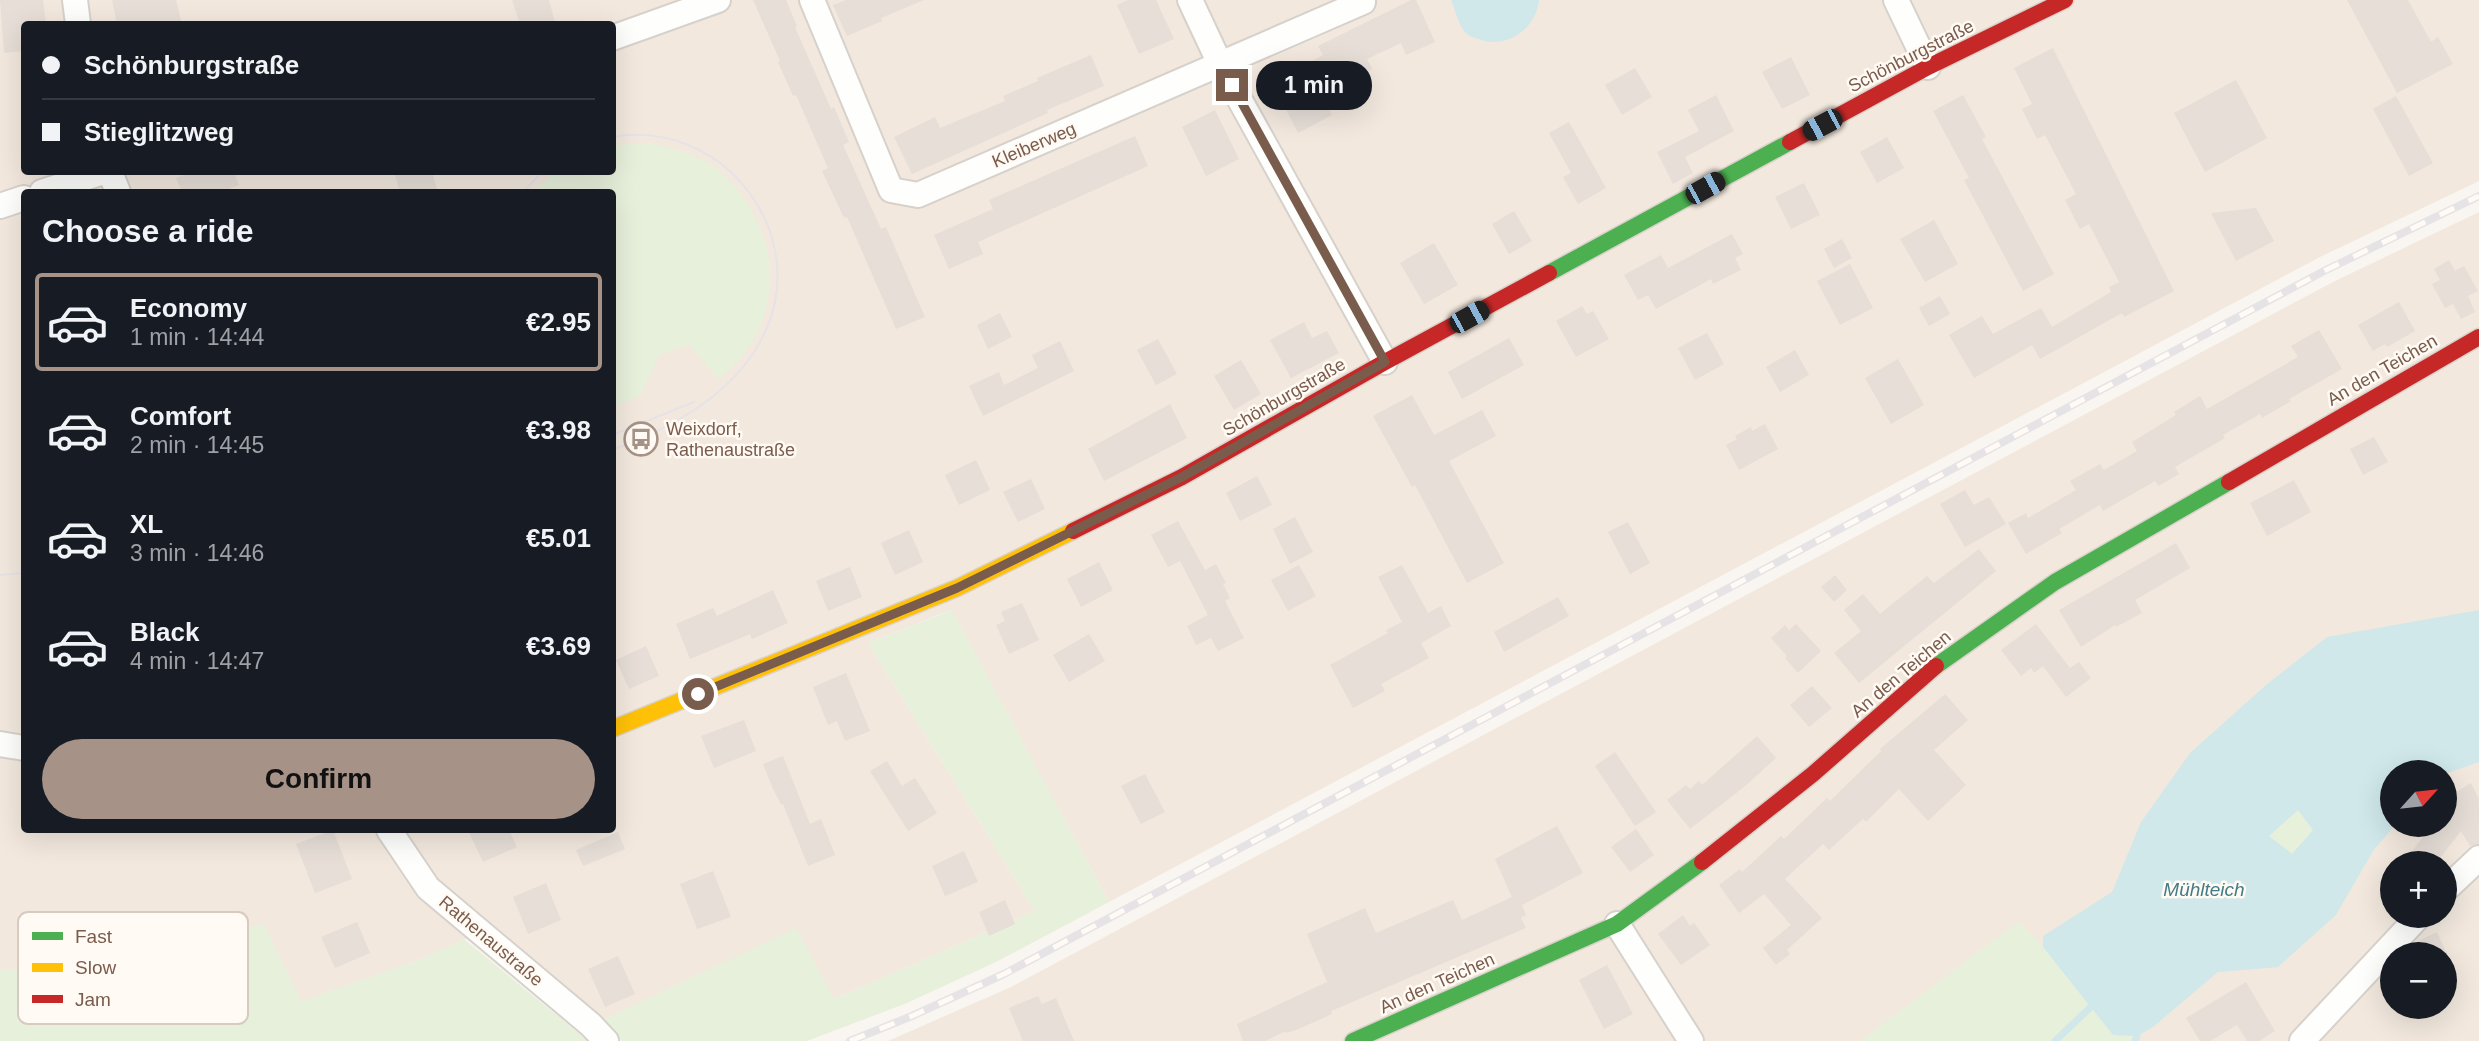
<!DOCTYPE html>
<html lang="en">
<head>
<meta charset="utf-8">
<style>
  body { margin:0; font-family:Arial,sans-serif; background:#242831; color:#f1f3f6; height:100vh; display:flex; flex-direction:column; font-size:26px; white-space:nowrap }
  * { box-sizing:border-box; margin:0 }
  p { font-size:23px; color:#9ea1a6 }
  .icon { flex:none; width:38px; height:38px; fill:none; stroke:currentColor; stroke-width:2; stroke-linecap:round; stroke-linejoin:round }
  .map { position:relative; flex:1; overflow:hidden }
  .panel { position:absolute; left:21px; top:189px; width:595px; height:644px; display:flex; flex-direction:column; background:#171b24; border-radius:7px; box-shadow:0 7px 28px #0002 }
  .panel>* { flex:none }
  .hud { position:absolute; left:21px; top:21px; width:595px; height:154px; border-radius:7px; box-shadow:0 7px 28px #0002; display:grid; align-content:center; height:154px; padding:0 21px; background:#171b24 }
  .needle { width:46px; rotate:63deg }
  .buttons { position:absolute; left:2380px; top:760px; display:grid; gap:14px }
  .buttons a { display:grid; place-items:center; width:77px; height:77px; border-radius:50%; background:#171b24; box-shadow:0 7px 28px #0002; font-size:35px }
  .end { position:absolute; width:32px; height:32px; margin:-16px; border:9px solid #7a5c4d; background:#fff; box-shadow:0 0 0 4px #fff }
  .from { border-radius:50% }
  .bubble { position:absolute; height:49px; border-radius:24px; background:#171b24; box-shadow:0 7px 28px #0002; font-size:23px; font-weight:800; line-height:49px; text-align:center }
  .car { position:absolute; width:21px; height:42px; margin:-21px -10px; border-radius:9px; box-shadow:0 0 5px 2px #0007; background:linear-gradient(#222 24%,#8ab4d8 0 40%,#222 0 76%,#8ab4d8 0 86%,#222 0) }
  .hud b { display:flex; align-items:center; gap:24px; height:66px; font-size:26px }
  .hud b+b { border-top:2px solid #363941 }
  .hud i { width:18px; height:18px; background:#f1f3f6 }
  ul { padding:0; list-style:none }
  li { display:flex; align-items:center; gap:21px; height:98px; margin:0 14px 10px; padding:0 7px; border:4px solid transparent; border-radius:7px }
  li div { flex:1 }
  li b { display:block; font-size:26px }
  li em { font-style:normal; font-weight:800 }
  li.selected { border-color:#a69286 }
  li>.icon { width:63px; height:63px; stroke-width:1.5 }
  h2 { padding:0 21px; font-size:32px; line-height:84px }
  .cta { display:flex; gap:14px; margin-top:auto; padding:14px 21px }
  .cta a { flex:1; height:80px; border-radius:42px; background:#a69286; color:#111; font-size:28px; font-weight:800; line-height:80px; text-align:center }
  .map>svg:first-child { display:block }
  .residential { fill:#f2e8de; fill-rule:evenodd }
  .green { fill:#e7f0db }
  .water { fill:#d0e8ea; fill-rule:evenodd }
  .lines { fill:none; stroke-linecap:round; stroke-linejoin:round }
  .stream { stroke:#d0e8ea; stroke-width:7 }
  .building { fill:#e6ded7 }
  .street-casing { stroke:#d7d1cb; stroke-width:28 }
  .fast-casing { stroke:#d9d2cb; stroke-width:19 }
  .slow-casing { stroke:#d9d2cb; stroke-width:19 }
  .jam-casing { stroke:#d9d2cb; stroke-width:19 }
  .street { stroke:#fefefd; stroke-width:24 }
  .fast { stroke:#4caf50; stroke-width:16 }
  .slow { stroke:#ffc107; stroke-width:16 }
  .jam { stroke:#c62828; stroke-width:16 }
  .tram { stroke:#e6e3e7; stroke-width:2 }
  .rail-casing { stroke:#e6e3e7; stroke-width:8 }
  .rail { stroke:#fffaf3; stroke-width:5; stroke-dasharray:16; stroke-linecap:butt }
  .route { stroke:#7a5c4d; stroke-width:9 }
  .labels { text-anchor:middle; dominant-baseline:central; stroke-width:5; stroke-linejoin:round; paint-order:stroke }
  .street-label { font-size:18px; fill:#7a5c4d; stroke:#fffaf3 }
  .poi-label { font-size:18px; fill:#7a5c4d; stroke:#fffaf3; text-anchor:start }
  .water-label { font-size:19px; font-style:italic; fill:#437c86; stroke:#fffaf3 }
  .key { fill:#fffaf3; stroke:#d7cbc1; stroke-width:2 }
  .key-label { font-size:19px; fill:#7a5c4d }
</style>
</head>
<body>
<div class="map">
<svg width="2479" height="1041" viewBox="0 0 2479 1041">
  <rect width="100%" height="100%" fill="#f9f5f0"/>
  <path class="residential" d="M0,0H2479V181L2320,257L1109,902L951,610L868,643L1035,911L834,999L670,990L600,1021L486,930L414,962L301,1002L63,969H0ZM24,24H612V172H24ZM24,192H612V830H24Z
    M2479,212V1041H888L1011,987L2333,282ZM2392,772H2445V824H2392ZM2392,863H2445V915H2392ZM2392,954H2445V1006H2392Z"/>
  <path class="green" d="M650,143C675,149 699,154 719,171C785,226 789,327 718,379L689,344L659,355L641,395L613,407L612,192H534L555,172H612L613,145Z
    M952,610L1109,902L998,961L907,1003L807,1041H622L600,1021L796,928L834,999L1035,911L868,643Z
    M2298,810L2314,830L2292,854L2268,836Z
    M2019,921L2043,947L2113,1035L2137,1036L2135,1041H1860Z
    M264,924L301,1001L414,962L464,939L588,1041H0V969H63Z"/>
  <path class="water" d="M1451,0H1539C1536,29 1507,50 1478,39C1474,38 1467,35 1464,31C1458,23 1455,9 1451,0Z
    M2479,610V762L2445,774V772H2392V824H2396L2373,851L2336,915L2278,967L2218,972L2153,1027L2137,1036L2113,1035L2043,947V936L2112,892L2141,822L2190,753L2266,685L2327,637ZM2298,810L2313,830L2292,854L2269,836Z"/>
  <g class="lines">
    <path class="stream" d="M2055,1041L2095,1003
      M2135,1041L2137,1036"/>
  </g>
  <path class="building" d="M0,0H43L46,24H24V51L4,53Z
    M112,0H176L182,24H117Z
    M512,0H549L555,22L545,24H520Z
    M753,0H786L797,26L795,27L831,109L834,107L849,142L843,145L881,229L886,227L925,317L896,329L847,217L844,218L822,171L828,168L796,95L793,96L778,62L780,61Z
    M846,0H924L881,18L882,21L847,36L833,5Z
    M1128,0H1156L1174,39L1139,54L1117,5Z
    M1411,0H1416L1435,42L1406,55L1401,43L1367,59L1372,69L1322,95L1332,115L1298,133L1272,82L1323,55L1318,46Z
    M2347,0H2408L2431,42L2438,37L2453,64L2397,93Z
    M2053,48L2174,291L2124,317L2122,313L2040,359L2032,345L1974,378L1949,335L1982,316L1993,334L2041,308L2052,327L2111,292L2109,287L2119,282L2089,224L2080,229L2065,200L2076,194L2045,135L2037,139L2022,109L2032,104L2014,68Z
    M1091,55L1104,86L1047,110L1048,113L912,174L894,137L935,117L940,128L1005,101L1003,96L1038,81L1037,78Z
    M1791,57L1810,95L1782,109L1762,72Z
    M1635,68L1652,97L1622,115L1605,85Z
    M2236,80L2267,138L2205,172L2174,113Z
    M1716,95L1734,131L1685,157L1693,173L1673,184L1657,152L1699,131L1688,110Z
    M1963,95L1986,137L1982,139L2054,274L2023,291L1964,180L1969,178L1933,111Z
    M2396,96L2433,163L2409,176L2373,109Z
    M1215,110L1239,159L1206,176L1182,127Z
    M1569,122L1606,188L1578,204L1563,177L1571,173L1549,133Z
    M1135,136L1148,166L978,242L983,254L949,269L934,235L993,209L989,200Z
    M1887,137L1904,168L1877,183L1860,152Z
    M193,172H234L239,185L221,192H182L176,178Z
    M394,172H432L438,192H400Z
    M1804,183L1820,215L1791,229L1775,197Z
    M2256,208L2274,241L2236,261L2211,213Z
    M1514,211L1532,241L1509,254L1492,224Z
    M1934,220L1958,264L1925,282L1900,239Z
    M1732,234L1743,254L1735,258L1741,270L1713,284L1711,279L1656,309L1648,295L1638,300L1624,275L1661,255L1668,268Z
    M1842,239L1852,258L1834,268L1824,249Z
    M1434,243L1458,285L1424,304L1400,263Z
    M2449,260L2455,271L2464,266L2478,291L2468,296L2475,312L2461,319L2453,304L2445,308L2432,284L2440,280L2434,269Z
    M1850,264L1873,308L1840,325L1817,281Z
    M1940,296L1950,314L1929,326L1919,308Z
    M2399,302L2415,331L2387,347L2385,344L2373,351L2358,325Z
    M1582,306L1587,314L1593,311L1609,339L1576,357L1556,321Z
    M1000,313L1012,337L988,349L977,325Z
    M1304,322L1312,338L1327,331L1339,353L1291,378L1270,340Z
    M2319,330L2342,369L2289,399L2291,401L2262,418L2260,414L2223,435L2225,438L2175,467L2179,474L2158,486L2155,481L2103,511L2100,505L2059,529L2062,533L2026,554L2008,523L2026,513L2028,518L2076,490L2070,481L2100,464L2104,470L2137,451L2132,442L2176,415L2174,412L2200,396L2207,409L2298,357L2291,346Z
    M1707,333L1724,364L1695,380L1678,348Z
    M1509,338L1524,365L1462,399L1448,372Z
    M1158,339L1177,374L1156,385L1137,350Z
    M1060,341L1074,371L983,416L969,386L999,372L1004,385L1038,368L1032,355Z
    M1795,350L1809,375L1780,392L1766,367Z
    M1898,359L1924,405L1891,424L1865,378Z
    M1241,360L1261,394L1234,410L1214,376Z
    M1412,395L1434,435L1482,410L1496,436L1449,461L1504,563L1467,583L1415,485L1412,487L1373,416Z
    M1170,404L1187,438L1104,481L1088,449Z
    M1765,424L1778,449L1739,470L1726,445L1737,439L1735,436L1751,427L1752,431Z
    M2374,437L2388,462L2363,475L2350,449Z
    M976,460L990,490L959,505L945,475Z
    M1257,476L1272,505L1240,521L1226,493Z
    M1031,479L1045,509L1018,522L1003,492Z
    M2294,480L2311,512L2267,536L2250,503Z
    M1965,490L1974,505L1989,497L2006,524L1965,547L1940,504Z
    M1295,517L1313,552L1290,564L1273,529Z
    M1178,521L1205,570L1216,564L1226,583L1223,584L1230,598L1225,601L1244,638L1218,651L1211,638L1196,645L1187,626L1208,615L1180,561L1168,567L1151,535Z
    M1628,522L1650,563L1630,574L1608,532Z
    M909,530L923,562L895,575L881,543Z
    M2176,543L2190,568L2135,600L2142,613L2116,627L2115,625L2081,647L2059,610Z
    M1979,549L1996,571L1859,683L1834,653L1861,631L1844,610L1863,594L1880,614L1927,576L1934,583Z
    M1099,562L1113,590L1081,607L1067,579Z
    M1299,565L1316,596L1288,611L1271,580Z
    M1402,565L1428,613L1441,606L1451,626L1421,643L1429,658L1381,684L1385,691L1353,708L1330,665L1388,633L1386,630L1402,622L1378,577Z
    M850,567L862,597L828,611L816,581Z
    M1835,575L1847,590L1834,602L1821,587Z
    M773,590L788,623L752,639L750,634L690,659L676,624L713,608L717,616Z
    M1558,597L1569,616L1504,652L1494,632Z
    M1022,603L1039,640L1009,654L996,625L1005,621L1001,612Z
    M1796,624L1821,651L1798,673L1785,658L1787,656L1771,638L1785,625L1789,630Z
    M2036,624L2070,668L2079,662L2091,678L2066,697L2043,666L2034,673L2031,668L2021,676L2001,650Z
    M1089,634L1105,661L1069,682L1053,655Z
    M646,646L659,676L629,689L616,660Z
    M846,673L870,731L845,741L837,721L828,725L813,687Z
    M1812,686L1832,708L1809,727L1790,705Z
    M1945,694L1968,720L1934,750L1966,785L1928,821L1899,789L1866,822L1863,819L1829,850L1823,844L1785,879L1822,918L1787,950L1790,954L1776,965L1763,948L1791,925L1764,894L1739,913L1719,885L1740,869L1742,872L1781,836L1784,839L1827,798L1830,801L1881,751L1880,749Z
    M744,720L756,751L714,768L701,736Z
    M1757,736L1776,758L1744,787L1690,829L1667,800L1686,785L1690,789L1699,781L1702,785Z
    M1615,752L1656,812L1635,826L1595,766Z
    M783,756L810,824L821,819L835,855L808,866L783,804H781L773,789L763,764Z
    M887,761L902,786L915,778L937,813L908,831L870,771Z
    M1145,774L1165,812L1141,824L1121,786Z
    M2471,783L2479,799V844L2470,846L2461,831L2436,863H2403L2433,824H2445V799Z
    M1557,826L1583,873L1522,905L1526,915L1521,918L1526,928L1331,1011L1332,1014L1301,1028L1287,1033L1286,1031L1265,1041H1243L1237,1024L1327,982L1307,934L1365,908L1376,933L1453,900L1462,920L1512,897L1495,859Z
    M1636,829L1654,855L1630,872L1611,847Z
    M333,830L352,879L315,893L296,844Z
    M468,830H509L517,847L483,862Z
    M618,832L625,849L583,866L576,850Z
    M964,851L978,882L945,896L932,866Z
    M713,871L731,917L697,929L680,884Z
    M546,883L561,920L528,934L513,897Z
    M1005,900L1015,924L989,936L979,912Z
    M1683,915L1690,926L1694,923L1710,945L1681,965L1658,934Z
    M357,922L370,953L335,968L321,937Z
    M2437,932L2447,954H2404L2414,943Z
    M618,956L635,994L605,1007L588,969Z
    M1607,965L1633,1014L1604,1029L1579,980Z
    M2246,982L2275,1031L2259,1041H2247L2237,1025L2210,1041H2200L2186,1018Z
    M1038,996L1042,1004L1056,998L1074,1041H1023L1009,1008Z"/>
  <g class="lines">
    <defs>
      <path id="street" d="M75,0L78,24
        M812,0L891,190L918,195L1363,2
        M1190,0L1220,64L1385,362
        M1896,0L1928,67
        M612,38L718,0
        M110,172L118,192
        M42,192L103,172
        M0,206L24,198
        M0,744L24,748
        M389,830L428,888L591,1025L606,1041
        M2445,890L2479,858
        M1617,924L1691,1041
        M2302,1041L2420,915"/>
      <path id="fast" d="M1549,273L1790,142
        M1936,666L2055,582L2229,482
        M1353,1041L1617,924L1702,862"/>
      <path id="slow" d="M612,729L957,588L1073,531"/>
      <path id="jam" d="M1790,142L1928,67L2065,0
        M2229,482L2479,337
        M1073,531L1182,477L1385,362L1549,273
        M1702,862L1813,774L1936,666"/>
    </defs>
    <use href="#street" class="street-casing"/>
    <use href="#fast" class="fast-casing"/>
    <use href="#slow" class="slow-casing"/>
    <use href="#jam" class="jam-casing"/>
    <use href="#street" class="street"/>
    <use href="#fast" class="fast"/>
    <use href="#slow" class="slow"/>
    <use href="#jam" class="jam"/>
    <path class="tram" d="M612,137C726,117 817,240 760,342C729,398 670,428 612,450
      M523,192L542,172
      M612,435L694,402
      M0,575L24,573"/>
    <defs>
      <path id="rail" d="M850,1041L912,1016L1004,974L2326,270L2479,196"/>
    </defs>
    <use href="#rail" class="rail-casing"/>
    <use href="#rail" class="rail"/>
  </g>
  <g class="lines">
    <path class="route" d="M698,694L957,588L1182,477L1385,362L1232,85"/>
  </g>
  <defs>
    <symbol id="bus-ring" viewBox="-11 -11 22 22"><circle r="9.5" fill="#fffaf3" stroke="#a69286" stroke-width="1.5"/><path d="M-5-6H5V4H4V6H2V4H-2V6H-4V4H-5ZM-3.5-4V0h7V-4ZM-3.5 1.2v1.5H-2V1.2ZM2 1.2v1.5H3.5V1.2Z" fill="#a69286"/></symbol>
  </defs>
  <g fill-rule="evenodd">
    <use href="#bus-ring" x="622" y="420" width="38" height="38"/>
  </g>
  <g class="labels">
    <g class="street-label">
      <text transform="translate(1911 56) rotate(-27)">Schönburgstraße</text>
      <text transform="translate(1034 145) rotate(-23)">Kleiberweg</text>
      <text transform="translate(2382 370) rotate(-30)">An den Teichen</text>
      <text transform="translate(1284 397) rotate(-30)">Schönburgstraße</text>
      <text transform="translate(1901 674) rotate(-40)">An den Teichen</text>
      <text transform="translate(491 941) rotate(40)">Rathenaustraße</text>
      <text transform="translate(1437 983) rotate(-24)">An den Teichen</text>
    </g>
    <g class="poi-label">
      <text x="666" y="429">Weixdorf,<tspan x="666" dy="21">Rathenaustraße</tspan></text>
    </g>
    <g class="water-label">
      <text x="2204" y="889">Mühlteich</text>
    </g>
  </g>
  <rect x="18" y="912" width="230" height="112" rx="10" class="key"/>
  <rect x="32" y="932" width="31" height="8" fill="#4caf50"/>
  <rect x="32" y="963" width="31" height="9" fill="#ffc107"/>
  <rect x="32" y="995" width="31" height="8" fill="#c62828"/>
  <g class="key-label">
    <text x="75" y="943">Fast</text>
    <text x="75" y="974">Slow</text>
    <text x="75" y="1006">Jam</text>
  </g>
</svg>
<div class="buttons">
<a><svg class="needle" viewBox="-14 -14 28 28"><path d="M0-13l5 13h-10z" fill="#e53935"/><path d="M0 13l5-13h-10z" fill="#9ea1a6"/></svg></a>
<a>+</a>
<a>−</a>
</div>
<i class="end from" style="left:698px;top:694px"></i>
<i class="end" style="left:1232px;top:85px"></i>
<div class="bubble" style="left:1256px;top:61px;width:116px">1 min</div>
<i class="car" style="left:1822px;top:125px;rotate:242deg"></i>
<i class="car" style="left:1705px;top:188px;rotate:61deg"></i>
<i class="car" style="left:1469px;top:317px;rotate:61deg"></i>
<div class="hud">
<b><i class="from"></i>Schönburgstraße</b>
<b><i></i>Stieglitzweg</b>
</div>
<section class="panel">
<h2>Choose a ride</h2>
<ul>
<li class="selected"><svg class="icon" aria-label="car" viewBox="0 0 24 24"><path d="M5 17H2v-5l4-1 3-4h7l3 4 3 1v5h-3M9 17h6M6 11h13"/><circle cx="7" cy="17" r="2"/><circle cx="17" cy="17" r="2"/></svg><div><b>Economy</b><p>1 min · 14:44</p></div><em>€2.95</em></li>
<li><svg class="icon" aria-label="car" viewBox="0 0 24 24"><path d="M5 17H2v-5l4-1 3-4h7l3 4 3 1v5h-3M9 17h6M6 11h13"/><circle cx="7" cy="17" r="2"/><circle cx="17" cy="17" r="2"/></svg><div><b>Comfort</b><p>2 min · 14:45</p></div><em>€3.98</em></li>
<li><svg class="icon" aria-label="car" viewBox="0 0 24 24"><path d="M5 17H2v-5l4-1 3-4h7l3 4 3 1v5h-3M9 17h6M6 11h13"/><circle cx="7" cy="17" r="2"/><circle cx="17" cy="17" r="2"/></svg><div><b>XL</b><p>3 min · 14:46</p></div><em>€5.01</em></li>
<li><svg class="icon" aria-label="car" viewBox="0 0 24 24"><path d="M5 17H2v-5l4-1 3-4h7l3 4 3 1v5h-3M9 17h6M6 11h13"/><circle cx="7" cy="17" r="2"/><circle cx="17" cy="17" r="2"/></svg><div><b>Black</b><p>4 min · 14:47</p></div><em>€3.69</em></li>
</ul>
<div class="cta"><a>Confirm</a></div>
</section>
</div>
</body>
</html>
